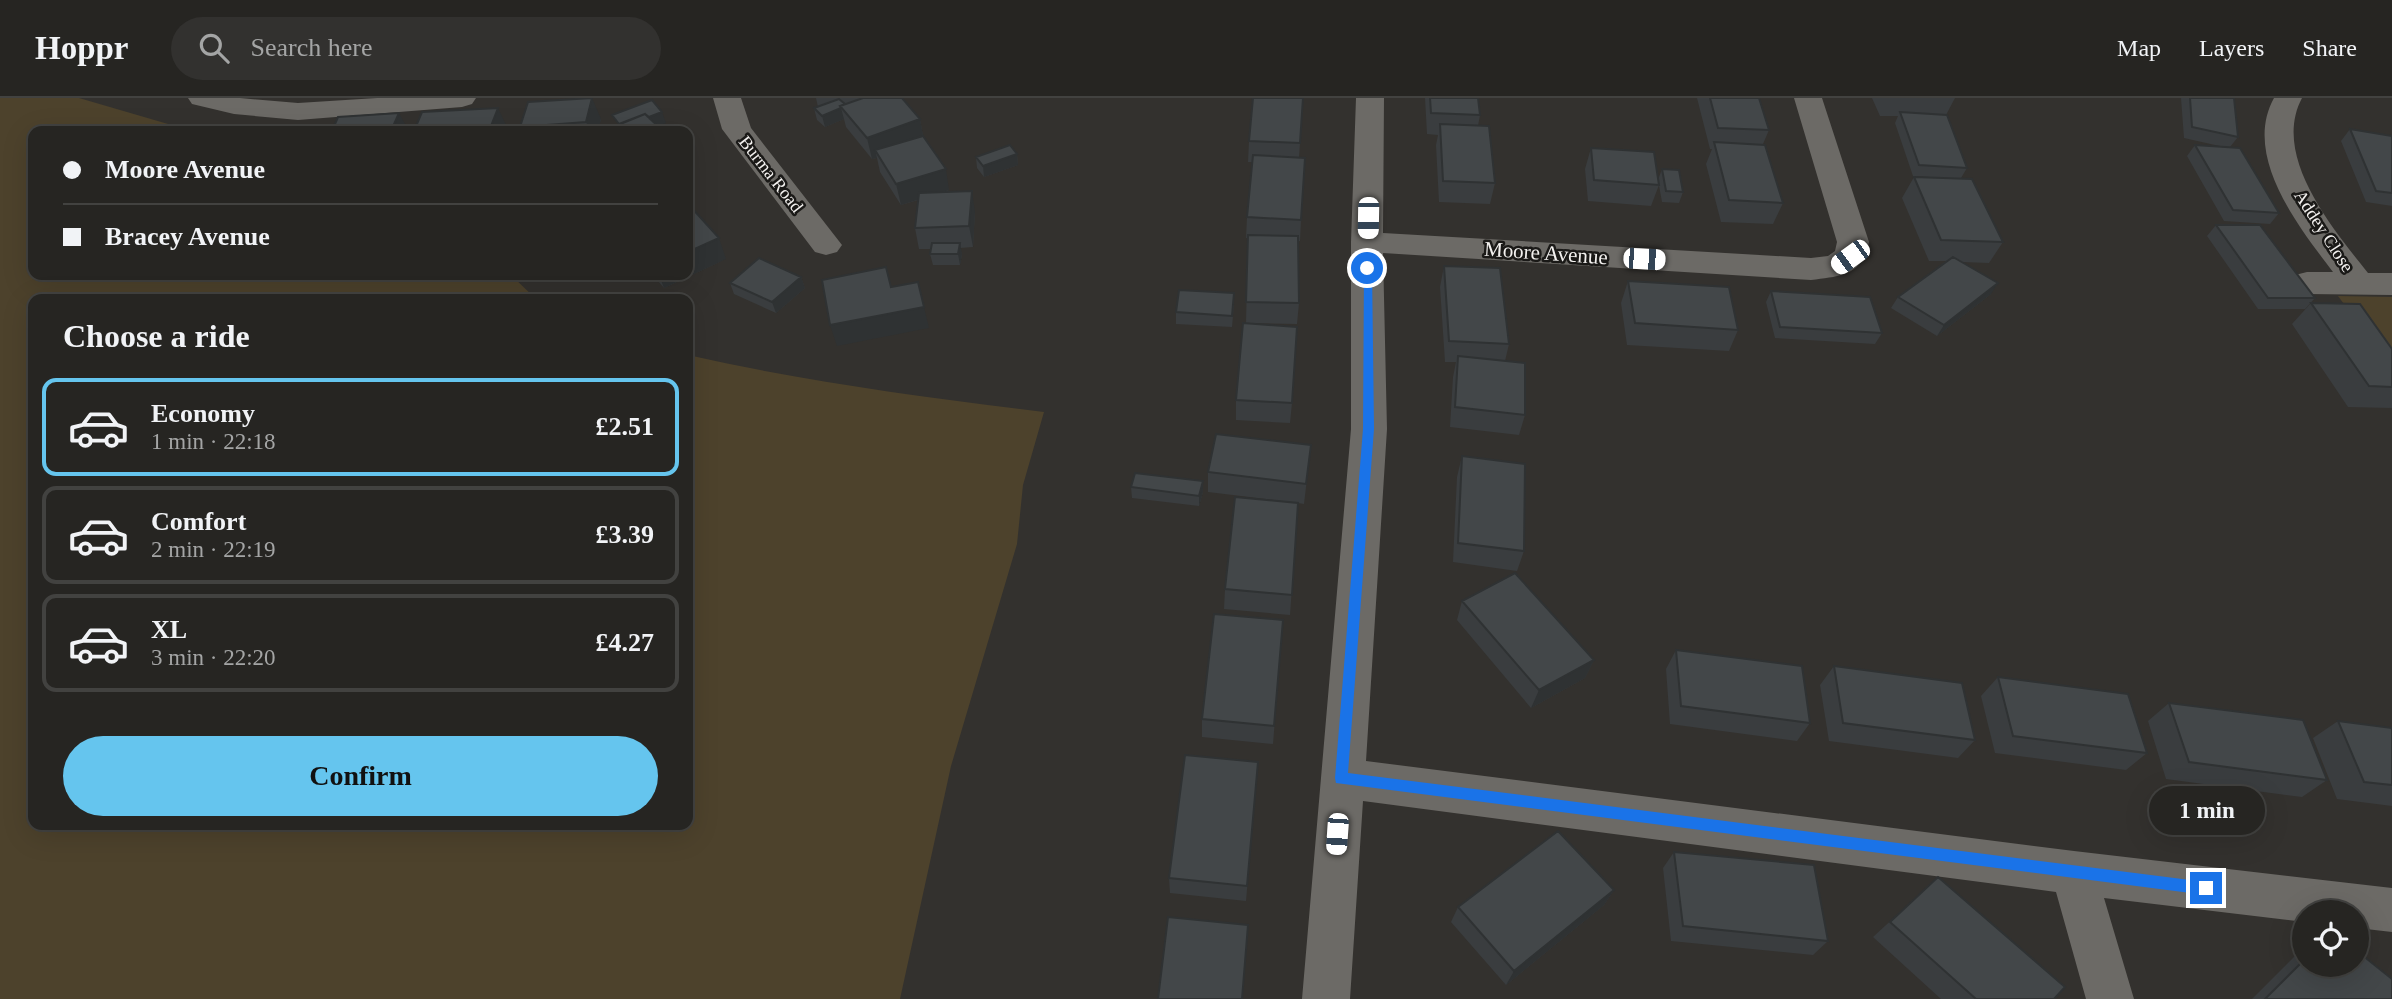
<!DOCTYPE html>
<html lang="en">
<head>
<meta charset="utf-8">
<style>
  body { margin:0; font-family:Georgia,serif; background:#32312f; color:#f1f3f6; height:100vh; display:flex; flex-direction:column; font-size:26px; white-space:nowrap }
  * { box-sizing:border-box; margin:0 }
  p { font-size:23px; color:#a4a5a5 }
  .icon { flex:none; width:38px; height:38px; fill:none; stroke:currentColor; stroke-width:2; stroke-linecap:round; stroke-linejoin:round }
  .map { position:relative; flex:1; overflow:hidden }
  .details { position:absolute; left:28px; top:196px; width:665px; height:536px; display:flex; flex-direction:column; background:#262522; border-radius:14px; box-shadow:0 7px 28px #0002,0 0 0 2px #424240 }
  .details>* { flex:none }
  .top-card { position:absolute; left:28px; top:28px; width:665px; height:154px; border-radius:14px; box-shadow:0 7px 28px #0002,0 0 0 2px #424240; display:grid; align-content:center; height:154px; padding:0 35px; background:#262522 }
  .controls { position:absolute; left:2292px; top:802px; display:grid; gap:14px }
  .controls a { display:grid; place-items:center; width:77px; height:77px; border-radius:50%; background:#262522; box-shadow:0 7px 28px #0002,0 0 0 2px #424240; font-size:35px }
  .end { position:absolute; width:32px; height:32px; margin:-16px; border:9px solid #1a73e8; background:#fff; box-shadow:0 0 0 4px #fff }
  .from { border-radius:50% }
  .bubble { position:absolute; height:49px; border-radius:24px; background:#262522; box-shadow:0 7px 28px #0002,0 0 0 2px #424240; font-size:23px; font-weight:700; line-height:49px; text-align:center }
  .car { position:absolute; width:21px; height:42px; margin:-21px -10px; border-radius:9px; box-shadow:0 0 5px 2px #0007; background:linear-gradient(#fff 24%,#345 0 40%,#fff 0 76%,#345 0 86%,#fff 0) }
  .top-card b { display:flex; align-items:center; gap:24px; height:66px; font-size:26px }
  .top-card b+b { border-top:2px solid #424240 }
  .top-card i { width:18px; height:18px; background:#f1f3f6 }
  ul { padding:0; list-style:none }
  li { display:flex; align-items:center; gap:21px; height:98px; margin:0 14px 10px; padding:0 21px; border:4px solid #424240; border-radius:14px }
  li div { flex:1 }
  li b { display:block; font-size:26px }
  li em { font-style:normal; font-weight:700 }
  li.selected { border-color:#65c5ee }
  li>.icon { width:63px; height:63px; stroke-width:1.5 }
  h2 { padding:0 35px; font-size:32px; line-height:84px }
  .cta { display:flex; gap:14px; margin-top:auto; padding:14px 35px }
  .cta a { flex:1; height:80px; border-radius:42px; background:#65c5ee; color:#111; font-size:28px; font-weight:700; line-height:80px; text-align:center }
  header { display:flex; align-items:center; gap:42px; box-sizing:border-box; height:98px; padding:0 35px; background:#262522; border-bottom:2px solid #424240 }
  header strong { font-size:33px }
  nav { display:flex; gap:38px; margin-inline-start:auto; font-size:24px }
  .search { width:490px; height:63px; background:#32312f; display:flex; align-items:center; gap:18px; box-sizing:border-box; padding:0 24px; border-radius:38px; color:#a4a5a5; font-size:26px }
  .map>svg:first-child { display:block }
  .green { fill:#4d422c }
  .lines { fill:none; stroke-linecap:round; stroke-linejoin:round }
  .minor { fill:#6c6a66; fill-rule:evenodd }
  .wall { fill:#3a3d3f }
  .shaded-wall { fill:#2f3233 }
  .building { fill:#434749; stroke:#2f3233; stroke-width:2 }
  .route { fill:#1a73e8 }
  .labels { text-anchor:middle; dominant-baseline:central; stroke-width:5; stroke-linejoin:round; paint-order:stroke }
  .far-street-label { font-size:18px; fill:#f3f1ef; stroke:#1a1917 }
  .street-label { font-size:21px; fill:#f3f1ef; stroke:#1a1917 }
</style>
</head>
<body>
<header>
<strong>Hoppr</strong>
<div class="search"><svg class="icon" aria-label="search" viewBox="0 0 24 24"><circle cx="10" cy="10" r="6"/><path d="M15 15l6 6"/></svg>Search here</div>
<nav><a>Map</a><a>Layers</a><a>Share</a></nav>
</header>
<div class="map">
<svg width="2392" height="901" viewBox="0 0 2392 901">
  <rect width="100%" height="100%" fill="#33312e"/>
  <path class="green" d="M0,0H79L192,33H33V177H511L536,201H33V726H688V257C806,284 924,299 1044,314L1023,387L1017,446L951,668L900,901H0Z
    M2338,198L2392,199V271Z"/>
  <g class="lines">
    <path class="minor" d="M188,0H240L298,5L377,0H476L472,6L462,9L298,22L234,16L192,6Z
      M713,0H741L751,30L842,147L837,154L826,157L815,154L722,31Z
      M1356,0H1384L1383,135L1811,160L1828,158L1835,153L1837,144L1794,0H1822L1869,144C1862,178 1841,178 1811,182L1383,155L1387,331L1366,663L2074,753L2392,790V834L2357,830V814H2305V824L2104,800L2134,901H2086L2056,794L1363,703L1350,901H1302L1351,331V144Z
      M2274,0H2302C2271,58 2333,131 2368,175H2392V197L2307,196L2295,193L2291,185L2295,177L2307,174H2333C2299,129 2242,58 2274,0Z"/>
  </g>
  <path class="wall" d="M816,0H902L920,21L923,38L949,92L945,94L975,114L973,149L960,150L962,156L960,167H933L930,156L931,151H919L915,130L918,102L901,107L880,74L877,60L872,61L846,29L844,21L825,29L817,22L814,10L818,9Z
    M1303,0L1299,60L1301,122L1300,143H1298L1299,205L1297,226L1246,225L1248,140H1246L1247,119L1252,64H1248L1249,43Z
    M1425,0H1478L1480,17L1478,28L1495,85L1490,106L1439,104L1436,47L1438,37L1427,36Z
    M1697,0H1759L1769,32L1763,46L1783,105L1773,126L1721,124L1706,66L1712,51H1710Z
    M1872,0H1955L1946,17L1967,70L1961,80L2003,144L1989,165L1962,164L1991,196L1937,238L1891,210L1898,199L1946,163H1929L1902,100L1914,79L1946,80L1913,78L1895,25L1898,18H1880Z
    M2181,0H2234L2238,39L2230,49L2279,115L2270,126L2224,123L2187,58L2195,47L2224,49L2184,40Z
    M601,21L598,33H522L520,29Z
    M2350,31L2392,38V108L2366,104L2341,43Z
    M1591,50L1659,87L1651,108L1588,103L1585,71Z
    M1017,56L1018,67L984,79L977,70L976,59Z
    M1662,71L1683,94L1679,105L1662,104L1658,82Z
    M2216,127L2315,200L2305,211H2258L2207,138Z
    M726,161L664,190L653,177H688Z
    M1444,168L1509,246L1505,263L1525,317L1519,337L1450,329L1453,279L1456,264H1445L1440,189Z
    M801,179L805,190L776,215L734,196L730,185Z
    M1628,183L1738,232L1729,253L1627,247L1621,205Z
    M1771,193L1882,235L1875,246L1775,240L1766,204Z
    M2311,205L2392,251V310L2348,309L2292,226Z
    M1234,206L1232,229L1176,226V214Z
    M1236,302L1292,305L1290,325L1236,322Z
    M1311,347L1304,406L1298,405L1290,517L1224,511L1225,491L1291,404L1208,394V374Z
    M1462,358L1524,453L1517,473L1453,464L1457,379Z
    M1131,389L1203,394L1199,408L1132,400Z
    M1462,503L1594,562L1585,580L1531,610L1457,522Z
    M1283,522L1273,646L1202,639V621Z
    M1676,552L1810,625L1797,643L1670,626L1666,571Z
    M1834,568L1975,642L1958,660L1829,643L1820,587Z
    M1998,579L2147,655L2126,672L1995,655L1981,598Z
    M2169,605L2327,682L2302,699L2166,681L2148,623Z
    M2338,623L2392,630V708L2337,701L2313,640Z
    M1258,664L1246,803L1170,795L1169,780Z
    M1674,754L1828,843L1813,857L1671,843L1663,770Z
    M1938,779L2054,901H1941L1873,839Z
    M1614,792L1604,807L1506,887L1451,824L1458,809Z
    M2305,848V866L2392,901H2252Z"/>
  <path class="shaded-wall" d="M592,0L601,21L598,33H590L586,24Z
    M498,10L508,31L507,33H489Z
    M841,10L844,21L825,29L822,18Z
    M662,14L666,25L645,33L621,29Z
    M399,15L409,33H391Z
    M920,21L924,43L875,52L877,60L872,61L867,40Z
    M1017,56L1018,67L984,79L983,68Z
    M946,71L949,92L901,107L896,86Z
    M972,93L975,114L973,149L969,128Z
    M719,140L726,161L664,190L659,177H688V154Z
    M960,145L962,156L960,167L958,156Z
    M801,179L805,190L776,215L772,204Z
    M1998,185L1991,196L1937,238L1944,227Z
    M924,209L929,230L837,248L830,227Z
    M1203,383V394L1199,408V398Z
    M1594,562L1585,580L1531,610L1539,592Z
    M1614,792L1604,807L1506,887L1514,873Z"/>
  <path class="building" d="M592,0L586,24L520,29L528,4Z
    M863,0H902L920,21L867,40L840,8Z
    M1253,0H1303L1300,45L1249,43Z
    M1430,0H1478L1480,17L1431,15Z
    M1710,0H1759L1769,32L1718,30Z
    M2190,0H2234L2238,39L2192,29Z
    M839,1L845,6L840,8L841,10L822,18L814,10Z
    M652,2L662,14L649,19L645,16L619,26L612,17Z
    M498,10L489,33H414L422,14Z
    M1900,14L1947,17L1967,70L1919,67Z
    M399,15L391,33H332L338,19Z
    M645,16L663,33H603Z
    M1440,26L1489,28L1495,85L1443,83Z
    M2350,31L2392,38V95L2376,93Z
    M923,38L946,71L896,86L875,52Z
    M1714,44L1765,47L1783,105L1729,102Z
    M1010,47L1017,56L983,68L976,59Z
    M2195,47L2240,50L2279,115L2233,112Z
    M1591,50L1654,54L1659,87L1594,82Z
    M1253,57L1305,60L1301,122L1247,119Z
    M1662,71L1679,72L1683,94L1666,93Z
    M1914,79L1972,81L2003,144L1941,142Z
    M972,93L969,128L915,130L919,95Z
    M690,108L719,140L688,154V109Z
    M2216,127H2260L2315,200H2268Z
    M1248,137L1298,138L1299,205L1246,204Z
    M932,145H960L958,156H930Z
    M1953,159L1998,185L1944,227L1898,199Z
    M759,160L801,179L772,204L730,185Z
    M1444,168L1500,170L1509,246L1449,243Z
    M886,169L891,189L918,184L924,209L830,227L822,182Z
    M1628,183L1729,189L1738,232L1635,225Z
    M1179,192L1234,195L1232,218L1176,214Z
    M1771,193L1870,199L1882,235L1780,229Z
    M2311,205L2360,206L2392,251V289L2369,288Z
    M1243,225L1297,229L1292,305L1236,302Z
    M1458,258L1525,265V317L1455,309Z
    M1216,336L1311,347L1306,386L1208,374Z
    M1462,358L1525,366L1524,453L1458,445Z
    M1135,375L1203,383L1199,398L1131,389Z
    M1235,399L1298,405L1292,497L1225,491Z
    M1515,475L1594,562L1539,592L1462,503Z
    M1214,516L1283,522L1274,628L1202,621Z
    M1676,552L1802,568L1810,625L1681,608Z
    M1834,568L1962,585L1975,642L1843,625Z
    M1998,579L2128,596L2147,655L2013,638Z
    M2169,605L2303,622L2327,682L2189,664Z
    M2338,623L2392,630V687L2364,684Z
    M1185,657L1258,664L1247,788L1169,780Z
    M1558,733L1614,792L1514,873L1458,809Z
    M1674,754L1814,767L1828,843L1683,828Z
    M1938,779L2065,889L2054,901H1976L1890,824Z
    M1168,819L1248,827L1242,901H1158Z
    M2357,853L2392,881V901H2265L2305,861V866H2357Z"/>
  <path class="route" d="M1364,168L1372,170L1374,331L1348,675L2206,784L2211,786V795L2206,797L1336,685L1335,680L1363,331Z"/>
  <g class="labels">
    <g class="far-street-label">
      <text transform="translate(771 76) rotate(52)">Burma Road</text>
      <text transform="translate(2324 133) rotate(57)">Addey Close</text>
    </g>
    <g class="street-label">
      <text transform="translate(1546 155) rotate(4)">Moore Avenue</text>
    </g>
  </g>
</svg>
<div class="controls">
<a><svg class="icon" aria-label="locate" viewBox="0 0 24 24"><circle cx="12" cy="12" r="6"/><path d="M12 2v4M12 18v4M2 12h4M18 12h4"/></svg></a>
</div>
<i class="end from" style="left:1367px;top:170px"></i>
<i class="end" style="left:2206px;top:790px"></i>
<div class="bubble" style="left:2149px;top:688px;width:116px">1 min</div>
<i class="car" style="left:1368px;top:120px;rotate:181deg"></i>
<i class="car" style="left:1850px;top:159px;rotate:234deg"></i>
<i class="car" style="left:1644px;top:161px;rotate:93deg"></i>
<i class="car" style="left:1337px;top:736px;rotate:184deg"></i>
<div class="top-card">
<b><i class="from"></i>Moore Avenue</b>
<b><i></i>Bracey Avenue</b>
</div>
<section class="details">
<h2>Choose a ride</h2>
<ul>
<li class="selected"><svg class="icon" aria-label="car" viewBox="0 0 24 24"><path d="M5 17H2v-5l4-1 3-4h7l3 4 3 1v5h-3M9 17h6M6 11h13"/><circle cx="7" cy="17" r="2"/><circle cx="17" cy="17" r="2"/></svg><div><b>Economy</b><p>1 min · 22:18</p></div><em>£2.51</em></li>
<li><svg class="icon" aria-label="car" viewBox="0 0 24 24"><path d="M5 17H2v-5l4-1 3-4h7l3 4 3 1v5h-3M9 17h6M6 11h13"/><circle cx="7" cy="17" r="2"/><circle cx="17" cy="17" r="2"/></svg><div><b>Comfort</b><p>2 min · 22:19</p></div><em>£3.39</em></li>
<li><svg class="icon" aria-label="car" viewBox="0 0 24 24"><path d="M5 17H2v-5l4-1 3-4h7l3 4 3 1v5h-3M9 17h6M6 11h13"/><circle cx="7" cy="17" r="2"/><circle cx="17" cy="17" r="2"/></svg><div><b>XL</b><p>3 min · 22:20</p></div><em>£4.27</em></li>
</ul>
<div class="cta"><a>Confirm</a></div>
</section>
</div>
</body>
</html>
